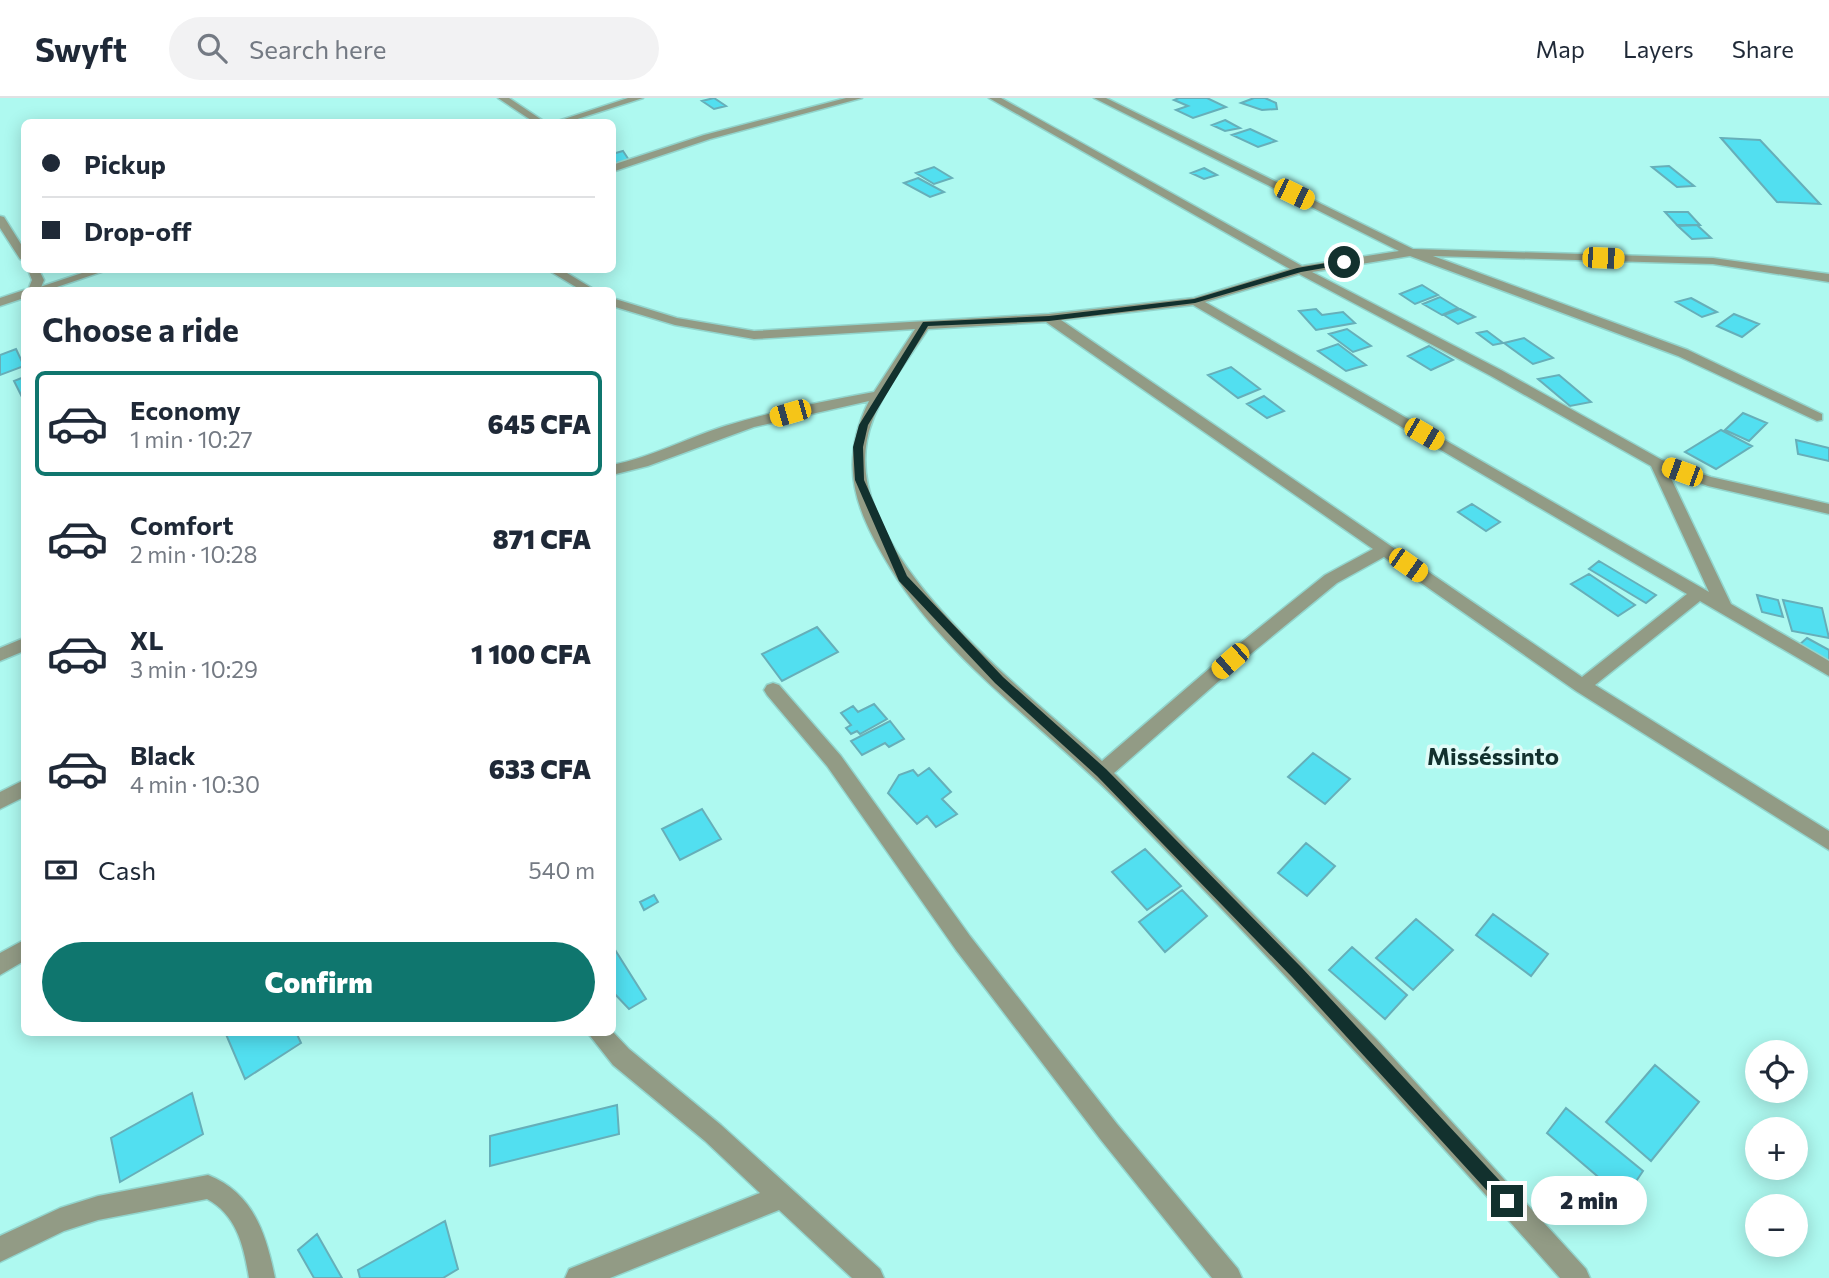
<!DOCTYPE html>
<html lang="en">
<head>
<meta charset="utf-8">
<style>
  body { margin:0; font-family:Commissioner,sans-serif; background:#f2f2f3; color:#1f2937; height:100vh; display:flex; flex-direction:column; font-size:26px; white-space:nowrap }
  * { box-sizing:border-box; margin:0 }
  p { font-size:23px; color:#747a83 }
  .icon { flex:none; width:38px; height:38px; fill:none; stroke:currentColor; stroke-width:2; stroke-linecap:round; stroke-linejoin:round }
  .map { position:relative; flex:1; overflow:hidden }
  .panel { position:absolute; left:21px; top:189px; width:595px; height:749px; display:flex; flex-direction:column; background:#fff; border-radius:10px; box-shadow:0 4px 18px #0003 }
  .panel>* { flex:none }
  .top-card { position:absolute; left:21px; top:21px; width:595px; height:154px; border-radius:10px; box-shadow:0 4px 18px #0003; display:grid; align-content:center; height:154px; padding:0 21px; background:#fff }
  .tools { position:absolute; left:1745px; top:942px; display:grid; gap:14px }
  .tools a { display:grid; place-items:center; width:63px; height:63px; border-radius:50%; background:#fff; box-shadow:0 4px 18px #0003; font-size:35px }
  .end { position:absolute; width:32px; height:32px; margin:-16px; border:9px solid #12312e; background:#fff; box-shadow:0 0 0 4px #fff }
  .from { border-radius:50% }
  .bubble { position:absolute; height:49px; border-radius:24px; background:#fff; box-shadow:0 4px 18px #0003; font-size:23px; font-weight:800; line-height:49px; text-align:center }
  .car { position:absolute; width:21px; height:42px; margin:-21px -10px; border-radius:9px; box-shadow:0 0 5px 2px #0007; background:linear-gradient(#f5c518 24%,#345 0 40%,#f5c518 0 76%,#345 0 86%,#f5c518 0) }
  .top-card b { display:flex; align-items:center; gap:24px; height:66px; font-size:26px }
  .top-card b+b { border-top:2px solid #e0e1e3 }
  .top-card i { width:18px; height:18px; background:#1f2937 }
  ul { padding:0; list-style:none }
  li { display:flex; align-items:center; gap:21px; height:105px; margin:0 14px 10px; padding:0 7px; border:4px solid transparent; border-radius:10px }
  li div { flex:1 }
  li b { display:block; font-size:26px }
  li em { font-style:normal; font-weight:800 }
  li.on { border-color:#0f766e }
  li>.icon { width:63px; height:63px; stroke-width:1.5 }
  h2 { padding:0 21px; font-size:32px; line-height:84px }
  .pay { display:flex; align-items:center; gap:18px; height:77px; padding:0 21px; font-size:26px }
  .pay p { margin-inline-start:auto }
  .action { display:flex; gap:14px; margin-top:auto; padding:14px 21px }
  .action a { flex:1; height:80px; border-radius:42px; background:#0f766e; color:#fff; font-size:28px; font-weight:800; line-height:80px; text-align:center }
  header { display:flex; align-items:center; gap:42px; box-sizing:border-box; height:98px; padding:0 35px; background:#fff; border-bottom:2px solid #e0e1e3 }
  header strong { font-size:33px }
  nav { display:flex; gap:38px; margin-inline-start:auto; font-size:24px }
  .search { width:490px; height:63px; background:#f2f2f3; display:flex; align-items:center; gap:18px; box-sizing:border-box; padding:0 24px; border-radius:38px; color:#747a83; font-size:26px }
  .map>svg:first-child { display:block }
  .building { fill:#52dff0; stroke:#66afb9; stroke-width:2 }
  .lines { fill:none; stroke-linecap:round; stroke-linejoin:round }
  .minor-casing { stroke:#92d5cd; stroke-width:3 }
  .tertiary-casing { stroke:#92d5cd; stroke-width:3 }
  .minor { fill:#929b85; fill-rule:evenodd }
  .tertiary { fill:#929b85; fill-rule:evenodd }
  .route { fill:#12312e }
  .labels { text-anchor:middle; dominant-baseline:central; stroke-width:7; stroke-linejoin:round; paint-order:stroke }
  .quarter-label { font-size:24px; font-weight:bold; fill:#12312e; stroke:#e0fcf8 }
</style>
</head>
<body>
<header>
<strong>Swyft</strong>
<div class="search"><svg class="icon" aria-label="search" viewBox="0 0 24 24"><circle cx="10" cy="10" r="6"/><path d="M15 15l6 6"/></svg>Search here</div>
<nav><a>Map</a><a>Layers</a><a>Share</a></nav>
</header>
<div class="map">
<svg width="1829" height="1180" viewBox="0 0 1829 1180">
  <rect width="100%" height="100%" fill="#aef9f0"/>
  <path class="building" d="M714,0L726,8L714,11L702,3Z
    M1179,0H1207L1226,9L1193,20L1176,12L1188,8L1174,2Z
    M1254,0H1265L1276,5L1277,11L1262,12L1241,5Z
    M1225,22L1240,30L1225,33L1212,27Z
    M1250,31L1276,43L1258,49L1232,37Z
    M1721,40L1760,42L1820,106L1777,104Z
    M623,53L629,62L612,66V56Z
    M1669,68L1694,88L1677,89L1652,69Z
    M934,69L952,80L934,86L916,75Z
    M1204,70L1217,77L1204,81L1191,75Z
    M918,80L944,94L930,99L904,85Z
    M1665,114H1688L1700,127H1677Z
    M1697,127L1711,140L1692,141L1678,128Z
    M1422,187L1438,197L1415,206L1400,196Z
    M1440,199L1458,210L1442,217L1423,206Z
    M1691,200L1717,214L1702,219L1676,204Z
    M1316,211L1322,217L1343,214L1355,225L1316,232L1299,213Z
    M1460,211L1475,219L1458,226L1444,217Z
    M1734,216L1759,226L1742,239L1717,228Z
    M1347,231L1371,248L1353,254L1329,236Z
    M1487,233L1503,245L1493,247L1477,235Z
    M1524,240L1553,260L1533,266L1504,245Z
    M1338,246L1366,267L1346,273L1318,253Z
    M1429,248L1453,262L1431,272L1408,258Z
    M16,251L24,268L0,277V257Z
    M1231,269L1260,291L1238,300L1208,277Z
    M1559,277L1591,304L1570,308L1538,281Z
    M24,279V300L23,301L14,283Z
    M1264,298L1284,313L1267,320L1247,306Z
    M1743,315L1767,325L1749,343L1725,332Z
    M1721,332L1752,348L1716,371L1685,354Z
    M1796,342L1829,350V363L1798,356Z
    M1472,406L1500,424L1486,433L1458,414Z
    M1599,463L1656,497L1646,505L1589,471Z
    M1589,476L1635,507L1618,518L1571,486Z
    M1757,497L1778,502L1783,519L1762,514Z
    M1783,502L1822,510L1829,540L1792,533Z
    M817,529L838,554L782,583L762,556Z
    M1807,540L1829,552V564L1799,547Z
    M874,606L887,621L860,636L857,633L851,636L846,630L851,627L841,615L853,608L858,614Z
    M890,623L904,641L889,649L885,645L862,657L851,643Z
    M1313,655L1350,681L1325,706L1288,679Z
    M929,670L951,694L942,701L957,716L936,729L927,718L917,726L888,695L899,677L913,672L918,678Z
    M702,711L721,741L680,762L662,731Z
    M1306,745L1335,768L1307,798L1278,775Z
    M1145,751L1181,788L1147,812L1112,774Z
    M1182,792L1207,818L1165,854L1139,824Z
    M654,797L658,804L644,812L640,804Z
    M1493,816L1548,856L1531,878L1476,837Z
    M1416,821L1453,852L1413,892L1376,860Z
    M612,847L646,901L629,911L612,893Z
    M1352,849L1407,897L1385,921L1329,872Z
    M225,934H296L301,945L245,981Z
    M1655,967L1699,1004L1651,1063L1606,1024Z
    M192,995L203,1036L120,1084L111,1040Z
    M617,1007L619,1036L490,1068V1038Z
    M1566,1010L1643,1073L1624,1101L1547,1035Z
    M445,1123L458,1171L443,1180H360L358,1172Z
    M317,1136L342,1180H314L298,1152Z"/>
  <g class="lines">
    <defs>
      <path id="minor" d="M498,0H509L545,24H534Z
        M846,0H862L710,41L612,74V67L704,37Z
        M989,0H1001L1302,168L1399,153L1094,0H1106L1413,151L1713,160L1829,176V184L1713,166L1433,158L1688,252L1822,316V322L1817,323L1678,258L1410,158L1312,174L1501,272L1662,362L1711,379L1829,406V416L1708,388L1668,374L1731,506L1829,563V578L1700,503L1595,587L1829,733V752L1576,593L1384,459L1337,485L1236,568L1114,675L1376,941L1586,1171L1590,1180H1560C1417,1019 1272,861 1122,707C1047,631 947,563 891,471C856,413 837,368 869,303L754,329L648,368L612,377V367C652,359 687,340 725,328C774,313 824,303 874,294L915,231L754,241L675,227L612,208V200L677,220L754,233L1049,216L1194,200L1290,171ZM1299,176L1491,278L1651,368L1709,494L1205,204ZM1193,207L1687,496L1582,579L1061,222ZM1046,224L1373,451L1325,477L1224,558L1102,663C1027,594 845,458 867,342C875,301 906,265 928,231Z
        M0,118L4,119L24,151V162L20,161L0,130Z
        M28,172H39L44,182L40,192H28L32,182Z
        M548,172H562L595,192H581Z
        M24,540V553L0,563V550Z
        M773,585L779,587L841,658L970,838L1117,1026L1238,1171L1242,1180H1212L1101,1042L956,852L827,668L767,597L764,592L767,587Z
        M24,682V699L0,711V694Z
        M24,842V863L0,877V855Z
        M612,933L629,951L721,1027L880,1171L884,1180H852L779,1112L610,1180H565L569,1171L760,1095L705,1043L613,967L587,934Z
        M208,1077C253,1095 266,1135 275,1180H249C244,1149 237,1117 207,1101L98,1122L64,1133L0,1164V1138L60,1110L98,1098Z"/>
      <path id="tertiary" d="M628,0H643L568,24H555Z
        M91,172H107L48,192H31Z
        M24,192V200L0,208V200Z"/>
    </defs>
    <use href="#minor" class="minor-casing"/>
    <use href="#tertiary" class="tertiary-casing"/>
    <use href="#minor" class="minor"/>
    <use href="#tertiary" class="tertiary"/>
  </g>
  <path class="route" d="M1344,162L1347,166L1301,174L1195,205L1049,223L928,228L868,327L863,349L864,382L907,478L1003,579L1106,671L1302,870L1513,1097L1515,1103L1507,1111L1502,1109L1292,879L1097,678L995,585L899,483L855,382L853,349L859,327L923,224L1049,218L1194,201L1297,170Z"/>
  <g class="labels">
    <g class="quarter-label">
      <text x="1493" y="657">Misséssinto</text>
    </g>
  </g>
</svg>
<div class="tools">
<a><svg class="icon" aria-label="locate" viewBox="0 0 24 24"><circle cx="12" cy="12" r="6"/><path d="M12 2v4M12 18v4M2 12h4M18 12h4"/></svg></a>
<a>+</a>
<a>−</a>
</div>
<i class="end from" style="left:1344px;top:164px"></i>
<i class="end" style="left:1507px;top:1103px"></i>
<div class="bubble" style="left:1531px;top:1078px;width:116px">2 min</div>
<i class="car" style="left:1294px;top:96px;rotate:116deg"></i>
<i class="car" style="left:1603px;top:160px;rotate:92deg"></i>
<i class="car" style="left:790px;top:315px;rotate:254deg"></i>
<i class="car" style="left:1424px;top:336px;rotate:120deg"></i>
<i class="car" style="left:1682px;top:374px;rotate:290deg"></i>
<i class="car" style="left:1408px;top:467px;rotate:125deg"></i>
<i class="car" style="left:1230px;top:563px;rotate:229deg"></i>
<div class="top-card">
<b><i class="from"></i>Pickup</b>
<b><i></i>Drop-off</b>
</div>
<section class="panel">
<h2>Choose a ride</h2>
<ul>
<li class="on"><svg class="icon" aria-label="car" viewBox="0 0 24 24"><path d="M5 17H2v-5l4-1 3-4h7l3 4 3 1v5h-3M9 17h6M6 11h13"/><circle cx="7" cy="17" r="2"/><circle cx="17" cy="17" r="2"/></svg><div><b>Economy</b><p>1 min · 10:27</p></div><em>645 CFA</em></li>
<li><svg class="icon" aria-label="car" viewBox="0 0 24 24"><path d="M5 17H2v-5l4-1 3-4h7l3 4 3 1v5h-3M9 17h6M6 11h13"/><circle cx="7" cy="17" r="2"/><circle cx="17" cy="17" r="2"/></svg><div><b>Comfort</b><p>2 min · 10:28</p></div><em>871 CFA</em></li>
<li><svg class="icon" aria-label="car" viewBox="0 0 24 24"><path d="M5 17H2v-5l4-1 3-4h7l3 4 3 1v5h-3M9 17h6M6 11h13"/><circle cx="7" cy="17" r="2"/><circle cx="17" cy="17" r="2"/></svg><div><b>XL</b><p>3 min · 10:29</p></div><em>1 100 CFA</em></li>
<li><svg class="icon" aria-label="car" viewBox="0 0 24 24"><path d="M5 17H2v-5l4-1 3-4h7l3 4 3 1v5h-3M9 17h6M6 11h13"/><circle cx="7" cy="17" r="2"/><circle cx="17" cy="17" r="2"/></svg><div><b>Black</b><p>4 min · 10:30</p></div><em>633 CFA</em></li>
</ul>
<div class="pay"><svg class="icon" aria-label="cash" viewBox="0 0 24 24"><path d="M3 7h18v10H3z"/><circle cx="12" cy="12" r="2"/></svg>Cash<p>540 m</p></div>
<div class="action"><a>Confirm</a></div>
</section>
</div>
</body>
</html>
